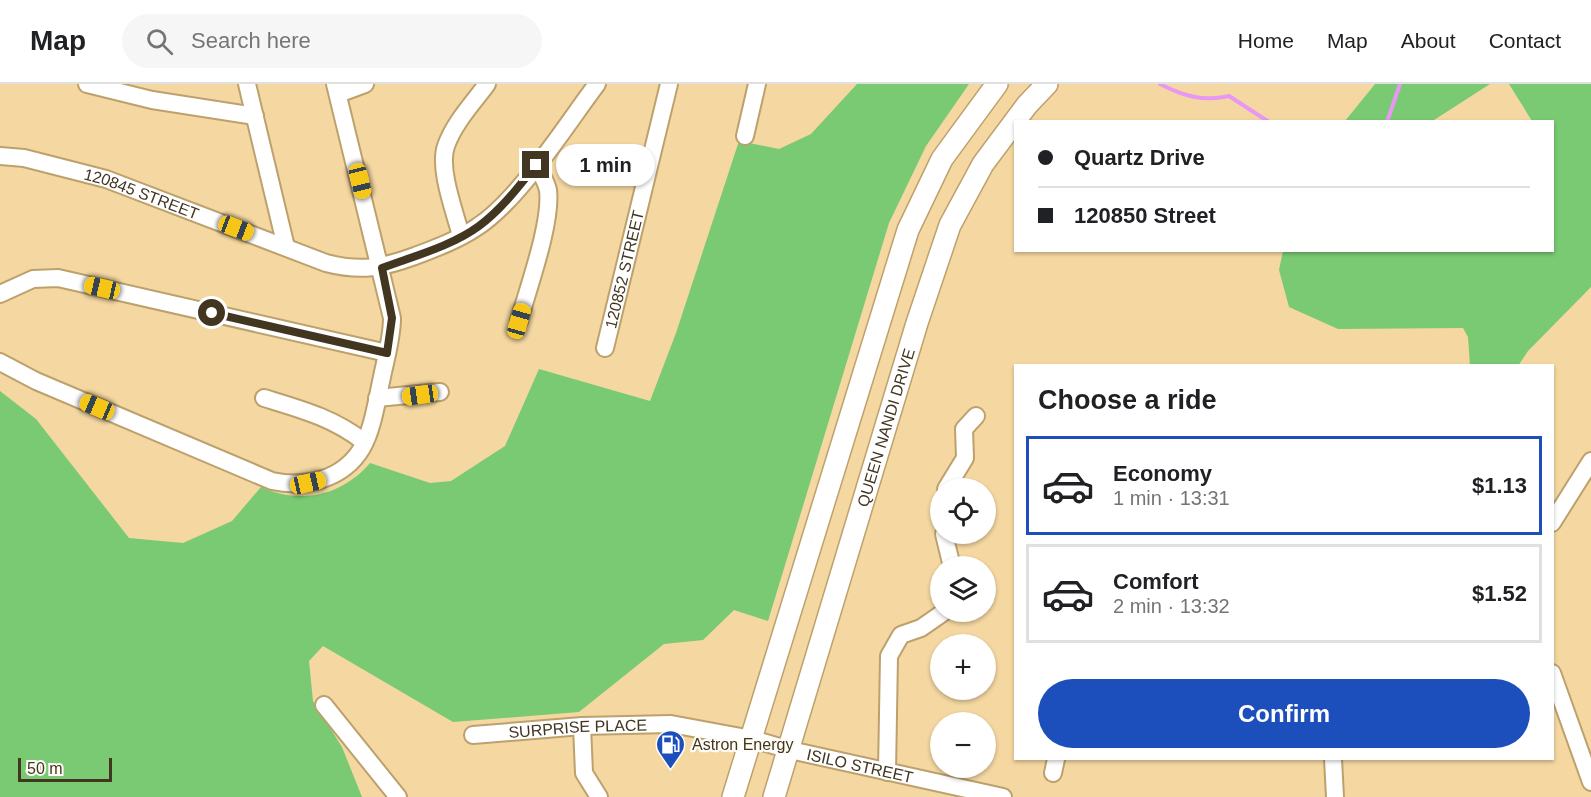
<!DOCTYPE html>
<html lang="en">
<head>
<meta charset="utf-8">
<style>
  body { margin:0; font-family:Helvetica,sans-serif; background:#f6f6f6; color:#202124; height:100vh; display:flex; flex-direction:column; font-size:22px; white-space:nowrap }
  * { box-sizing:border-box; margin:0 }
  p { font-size:20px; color:#757577 }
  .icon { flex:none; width:33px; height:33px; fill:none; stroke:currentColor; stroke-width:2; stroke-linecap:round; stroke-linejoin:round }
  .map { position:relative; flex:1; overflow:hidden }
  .sheet { position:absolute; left:1014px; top:280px; width:540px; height:396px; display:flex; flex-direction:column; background:#fff; border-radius:0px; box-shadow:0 2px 4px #0004 }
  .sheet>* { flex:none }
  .guide { position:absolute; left:1014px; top:36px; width:540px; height:132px; border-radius:0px; box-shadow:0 2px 4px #0004; display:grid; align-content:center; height:132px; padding:0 24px; background:#fff }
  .tools { position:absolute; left:930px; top:394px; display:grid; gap:12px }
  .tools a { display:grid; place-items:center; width:66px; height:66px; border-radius:50%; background:#fff; box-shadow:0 2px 4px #0004; font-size:30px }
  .scale { position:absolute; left:18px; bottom:15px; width:94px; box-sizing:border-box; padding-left:6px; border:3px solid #423621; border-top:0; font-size:16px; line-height:21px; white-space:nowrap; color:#423621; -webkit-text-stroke:4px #fefcf6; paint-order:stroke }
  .end { position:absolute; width:27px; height:27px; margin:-14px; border:8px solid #423621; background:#fff; box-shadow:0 0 0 3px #fff }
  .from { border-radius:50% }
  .bubble { position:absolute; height:42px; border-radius:21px; background:#fff; box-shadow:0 2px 4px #0004; font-size:20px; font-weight:700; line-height:42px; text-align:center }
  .car { position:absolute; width:18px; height:36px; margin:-18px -9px; border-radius:8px; box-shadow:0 0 4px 2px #0007; background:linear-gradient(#f5c518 24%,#345 0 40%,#f5c518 0 76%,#345 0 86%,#f5c518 0) }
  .guide b { display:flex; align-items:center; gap:21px; height:57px; font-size:22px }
  .guide b+b { border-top:2px solid #e0e0e0 }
  .guide i { width:15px; height:15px; background:#202124 }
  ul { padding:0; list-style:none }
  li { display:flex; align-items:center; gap:18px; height:99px; margin:0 12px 9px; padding:0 12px; border:3px solid #e0e0e0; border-radius:0px }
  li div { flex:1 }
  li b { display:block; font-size:22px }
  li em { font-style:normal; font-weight:700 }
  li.on { border-color:#1c4fbc }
  li>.icon { width:54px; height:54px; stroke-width:1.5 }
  h2 { padding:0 24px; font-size:27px; line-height:72px }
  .button { display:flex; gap:12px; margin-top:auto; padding:12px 24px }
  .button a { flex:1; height:69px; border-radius:36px; background:#1c4fbc; color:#fff; font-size:24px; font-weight:700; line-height:69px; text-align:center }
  header { display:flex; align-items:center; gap:36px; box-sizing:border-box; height:84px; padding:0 30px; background:#fff; border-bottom:2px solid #e0e0e0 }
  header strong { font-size:28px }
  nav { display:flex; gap:33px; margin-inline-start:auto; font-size:21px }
  .search { width:420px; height:54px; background:#f6f6f6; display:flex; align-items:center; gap:15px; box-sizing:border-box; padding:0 21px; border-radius:33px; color:#757577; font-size:22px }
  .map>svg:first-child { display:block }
  .green { fill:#79ca73 }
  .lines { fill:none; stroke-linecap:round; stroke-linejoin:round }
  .stream { stroke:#e898f3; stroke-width:4 }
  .minor-casing { stroke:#bda16d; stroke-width:20 }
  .major-casing { stroke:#bda16d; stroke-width:24 }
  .minor { stroke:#fff; stroke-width:16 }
  .major { stroke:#fff; stroke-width:21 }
  .route { stroke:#423621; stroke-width:8 }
  .labels { text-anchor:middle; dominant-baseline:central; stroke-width:4.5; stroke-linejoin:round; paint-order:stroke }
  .street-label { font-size:16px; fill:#423621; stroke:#fefcf6 }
  .poi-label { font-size:16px; fill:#423621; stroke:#fefcf6; text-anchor:start }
</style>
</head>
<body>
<header>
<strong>Map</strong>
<div class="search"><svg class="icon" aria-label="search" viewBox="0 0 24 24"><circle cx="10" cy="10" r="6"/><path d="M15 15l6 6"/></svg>Search here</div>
<nav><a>Home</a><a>Map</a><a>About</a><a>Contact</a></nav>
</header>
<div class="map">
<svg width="1591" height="713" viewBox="0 0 1591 713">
  <rect width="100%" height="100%" fill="#f4d7a1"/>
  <path class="green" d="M857,0H969L926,62L889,139L768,537L734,526L703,556L664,560L579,628L453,638L323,562L309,577L313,617L342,663L362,713H0V307L36,335L129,454L183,459L232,437L261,403C299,421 342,412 370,379L430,399L451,397L505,362L539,285L650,317L676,249L739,57L779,65L811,50Z
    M1375,0H1490L1434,36L1435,37H1345Z
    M1509,0H1591V203L1528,267L1518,282H1470L1468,253L1463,244L1338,245L1289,223L1279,186L1283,167L1552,166V38L1532,37Z"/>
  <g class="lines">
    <path class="stream" d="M1160,0C1183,12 1204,18 1229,12L1269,38
      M1275,38H1293
      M1387,38L1400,0"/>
    <defs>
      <g id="minor">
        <path d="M87,0L152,16L255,32"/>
        <path d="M247,0L286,163"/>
        <path d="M338,10L365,0"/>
        <path d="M745,52L757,0"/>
        <path id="s1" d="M0,72L24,74L106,95L326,179C361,188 382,184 415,172C436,164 458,156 477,143C519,116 566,41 597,0"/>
        <path d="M461,152C455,128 438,85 446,62C454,39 473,19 487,0"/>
        <path d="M0,210L33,195L58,194L387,269"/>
        <path d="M519,237C528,204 552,139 548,106C546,97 541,89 536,81"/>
        <path id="s2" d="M605,264L669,0"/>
        <path d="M0,278L36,297L272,397C305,404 343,396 362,364C373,345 377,315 382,293C386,273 392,254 392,234L335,0"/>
        <path d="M264,314C300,325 334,334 364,358"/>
        <path d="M377,314L440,308"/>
        <path d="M946,405L965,374L964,345L976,332"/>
        <path d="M1552,439L1591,377"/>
        <path d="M944,450L952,483"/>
        <path d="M1552,589L1591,698"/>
        <path d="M324,621L398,713"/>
        <path d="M582,642L584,689L599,713"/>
        <path id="s3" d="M473,651L582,642L671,640L752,655L790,666L1003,713"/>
        <path d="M1333,675L1335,713"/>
        <path d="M887,688L889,572L901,551L921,544L944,528"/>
        <path d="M1053,689L1056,675"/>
      </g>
      <g id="major">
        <path d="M733,713L908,146L942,75L997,0"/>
        <path id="s4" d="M774,713L917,239L950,141L983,80L1027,21L1047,0"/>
      </g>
    </defs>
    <use href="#minor" class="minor-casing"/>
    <use href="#major" class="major-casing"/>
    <use href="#minor" class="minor"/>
    <use href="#major" class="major"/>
  </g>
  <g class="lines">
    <path class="route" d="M212,229L387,269L392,234L382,184C414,172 452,162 479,142C502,125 519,102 536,81"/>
  </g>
  <defs>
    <symbol id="fuel-pin" viewBox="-11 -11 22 30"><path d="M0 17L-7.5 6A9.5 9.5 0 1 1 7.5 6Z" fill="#1c4fbc" stroke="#fefcf6"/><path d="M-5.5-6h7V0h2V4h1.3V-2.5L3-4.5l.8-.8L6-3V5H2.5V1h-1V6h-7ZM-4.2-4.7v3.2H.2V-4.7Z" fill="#fff"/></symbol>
  </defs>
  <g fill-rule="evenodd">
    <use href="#fuel-pin" x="654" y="644" width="33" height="45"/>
  </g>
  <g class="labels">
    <g class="street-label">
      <text stroke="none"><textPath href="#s1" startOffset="147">120845 STREET</textPath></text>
      <text stroke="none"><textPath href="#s2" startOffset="81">120852 STREET</textPath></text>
      <text stroke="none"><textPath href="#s4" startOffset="386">QUEEN NANDI DRIVE</textPath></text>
      <text stroke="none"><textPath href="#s3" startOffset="105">SURPRISE PLACE</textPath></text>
      <text stroke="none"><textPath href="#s3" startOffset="392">ISILO STREET</textPath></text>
    </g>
    <g class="poi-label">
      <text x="692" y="660">Astron Energy</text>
    </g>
  </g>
</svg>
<div class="tools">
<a><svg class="icon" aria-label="locate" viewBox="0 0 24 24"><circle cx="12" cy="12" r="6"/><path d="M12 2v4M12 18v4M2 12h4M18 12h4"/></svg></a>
<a><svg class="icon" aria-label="layers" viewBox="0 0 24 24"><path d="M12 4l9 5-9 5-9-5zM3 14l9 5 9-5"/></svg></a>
<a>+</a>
<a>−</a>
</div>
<div class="scale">50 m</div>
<i class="end from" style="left:212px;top:229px"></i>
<i class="end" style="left:536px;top:81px"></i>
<div class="bubble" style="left:556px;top:60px;width:99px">1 min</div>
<i class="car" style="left:360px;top:97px;rotate:166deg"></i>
<i class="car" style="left:236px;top:144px;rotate:111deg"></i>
<i class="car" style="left:102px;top:204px;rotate:283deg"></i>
<i class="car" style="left:519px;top:237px;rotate:16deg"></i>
<i class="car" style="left:420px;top:311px;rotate:262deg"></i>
<i class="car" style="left:97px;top:323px;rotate:293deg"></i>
<i class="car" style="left:308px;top:399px;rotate:77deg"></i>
<div class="guide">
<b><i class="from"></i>Quartz Drive</b>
<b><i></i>120850 Street</b>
</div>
<section class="sheet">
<h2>Choose a ride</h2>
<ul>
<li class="on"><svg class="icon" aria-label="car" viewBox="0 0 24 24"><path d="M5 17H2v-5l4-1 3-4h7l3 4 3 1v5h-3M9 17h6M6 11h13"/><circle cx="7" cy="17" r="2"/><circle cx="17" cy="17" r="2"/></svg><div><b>Economy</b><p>1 min · 13:31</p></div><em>$1.13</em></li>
<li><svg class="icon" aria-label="car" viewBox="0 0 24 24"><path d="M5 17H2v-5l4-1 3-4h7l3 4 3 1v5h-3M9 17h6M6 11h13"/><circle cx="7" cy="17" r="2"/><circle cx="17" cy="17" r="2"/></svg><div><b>Comfort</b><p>2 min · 13:32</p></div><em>$1.52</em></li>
</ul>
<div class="button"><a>Confirm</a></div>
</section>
</div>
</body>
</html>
